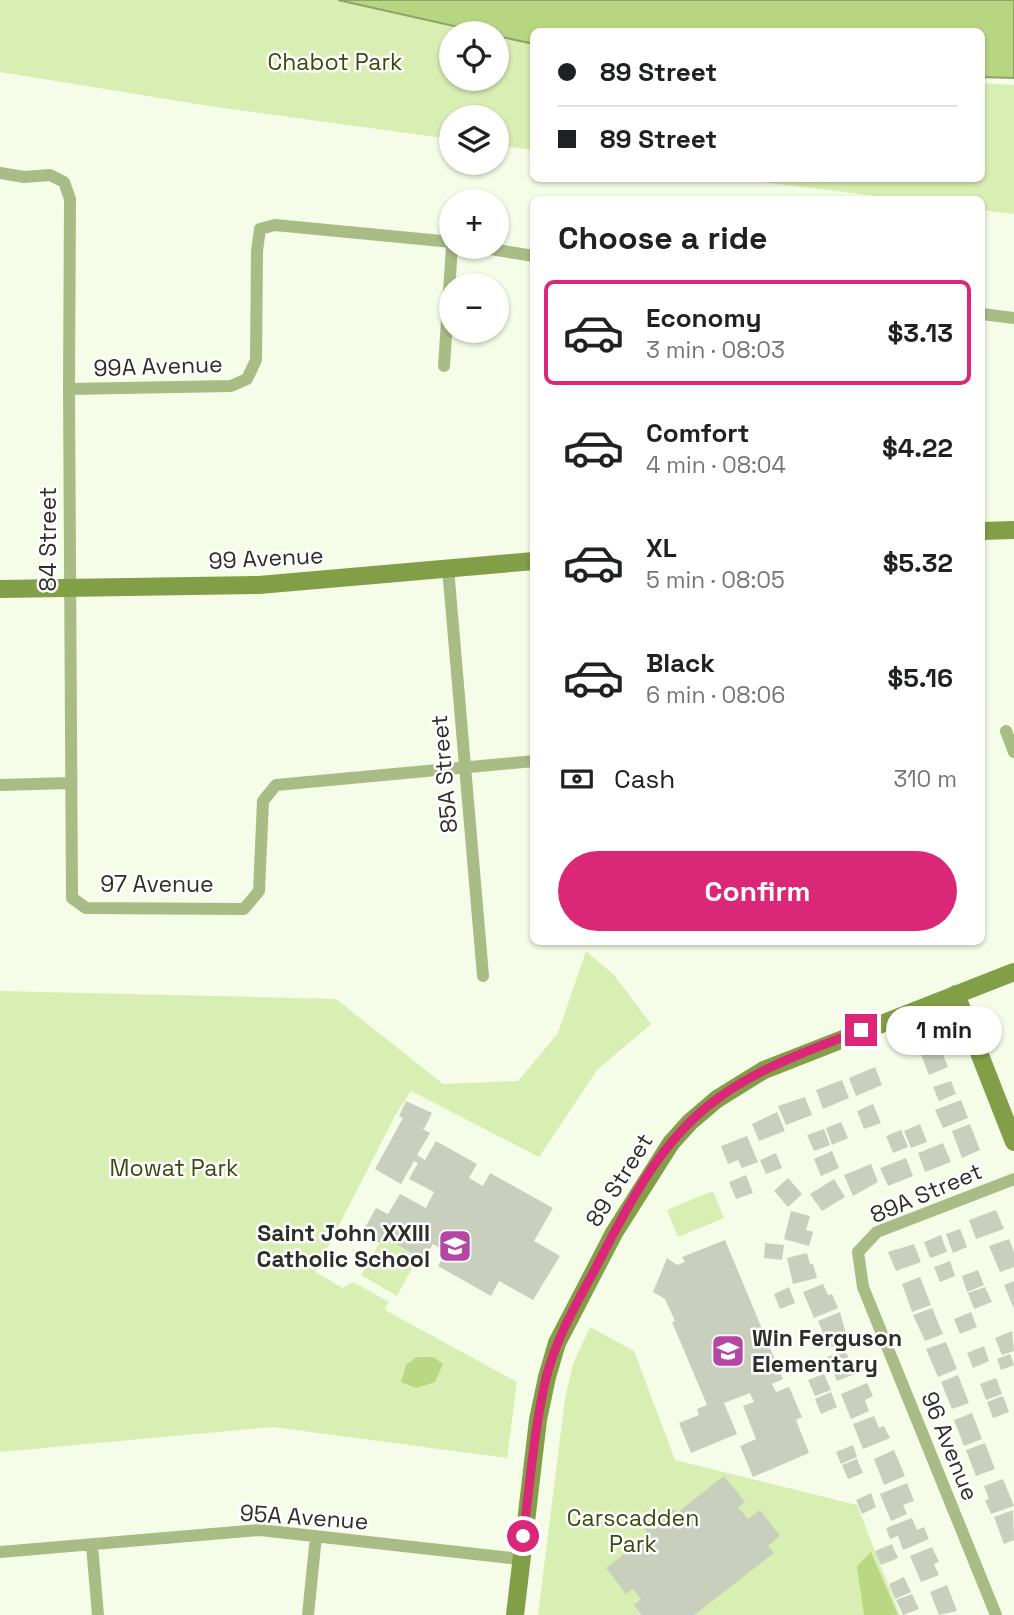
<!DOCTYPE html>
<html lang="en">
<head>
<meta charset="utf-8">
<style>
  body { margin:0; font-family:"Space Grotesk",sans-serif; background:#f2f2f2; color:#202124; height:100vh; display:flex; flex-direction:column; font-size:26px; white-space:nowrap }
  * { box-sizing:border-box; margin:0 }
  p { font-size:23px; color:#757577 }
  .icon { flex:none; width:38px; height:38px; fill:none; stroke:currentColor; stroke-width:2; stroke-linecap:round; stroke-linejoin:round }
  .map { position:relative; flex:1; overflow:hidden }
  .drawer { position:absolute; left:530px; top:196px; width:455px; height:749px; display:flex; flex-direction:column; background:#fff; border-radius:10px; box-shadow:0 2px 5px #0004 }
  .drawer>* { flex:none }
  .guide { position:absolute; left:530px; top:28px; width:455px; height:154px; border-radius:10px; box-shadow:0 2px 5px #0004; display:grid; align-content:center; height:154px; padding:0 28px; background:#fff }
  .buttons { position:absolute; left:439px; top:21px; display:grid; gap:14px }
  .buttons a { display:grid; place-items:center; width:70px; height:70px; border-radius:50%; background:#fff; box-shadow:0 2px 5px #0004; font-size:35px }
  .end { position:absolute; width:32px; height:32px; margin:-16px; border:9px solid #db2777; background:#fff; box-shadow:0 0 0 4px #fff }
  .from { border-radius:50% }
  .bubble { position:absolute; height:49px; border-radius:24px; background:#fff; box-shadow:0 2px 5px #0004; font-size:23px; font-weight:700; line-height:49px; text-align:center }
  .guide b { display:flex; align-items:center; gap:24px; height:66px; font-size:26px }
  .guide b+b { border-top:2px solid #e0e0e0 }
  .guide i { width:18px; height:18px; background:#202124 }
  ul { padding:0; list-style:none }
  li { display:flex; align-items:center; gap:21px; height:105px; margin:0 14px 10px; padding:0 14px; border:4px solid transparent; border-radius:10px }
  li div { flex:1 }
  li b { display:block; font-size:26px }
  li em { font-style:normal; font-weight:700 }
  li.selected { border-color:#db2777 }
  li>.icon { width:63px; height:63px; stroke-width:1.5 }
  h2 { padding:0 28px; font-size:32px; line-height:84px }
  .pay { display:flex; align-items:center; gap:18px; height:77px; padding:0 28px; font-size:26px }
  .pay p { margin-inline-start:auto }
  .cta { display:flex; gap:14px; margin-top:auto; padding:14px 28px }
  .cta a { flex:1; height:80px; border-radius:42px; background:#db2777; color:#fff; font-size:28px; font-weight:700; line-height:80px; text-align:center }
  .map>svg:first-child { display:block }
  .green { fill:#d9eeb3 }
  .forest { fill:#bad783 }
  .water { fill:#b8d581; stroke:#8ea466; stroke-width:2 }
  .building { fill:#c8cfbc }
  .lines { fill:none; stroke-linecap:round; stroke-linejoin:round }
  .street { stroke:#a9bc85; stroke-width:12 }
  .secondary { stroke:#829e47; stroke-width:18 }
  .route { stroke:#db2777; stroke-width:9 }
  .labels { text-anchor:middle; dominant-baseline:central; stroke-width:5; stroke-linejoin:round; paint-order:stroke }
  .park-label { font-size:23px; fill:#394a0c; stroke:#fff }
  .street-label { font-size:23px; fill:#2d3028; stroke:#fff }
  .poi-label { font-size:23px; font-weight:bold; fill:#2d3028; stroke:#fff; text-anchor:end }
</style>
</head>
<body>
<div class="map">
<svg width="1014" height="1615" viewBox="0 0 1014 1615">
  <rect width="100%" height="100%" fill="#f5fde8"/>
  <path class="green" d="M0,0H338L485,33H452V79H497V36L534,44V150L497,145V117H452L451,139L209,106L0,72Z
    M982,83L1014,85V214L982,210V200L900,199L737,179L982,178Z
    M586,951L614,975L651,1024L597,1070L539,1157L411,1091L396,1114L315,1272L343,1288L353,1282L389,1302L385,1310L517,1382L507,1458L273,1427L0,1452V991L336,999L443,1084L518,1081L558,1033Z
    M713,1191L724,1218L678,1237L667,1210Z
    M383,1237L418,1257L397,1296L361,1275Z
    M590,1327L634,1351L675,1460L857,1505L900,1615H538L565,1399L573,1364Z"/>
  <path class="forest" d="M417,1357H433L443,1364L435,1382L416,1388L401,1382L406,1365Z
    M871,1552L898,1615H864L857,1566Z"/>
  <path class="water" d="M338,0H1014V78L982,77V32H534V44L497,36V33H485Z"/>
  <path class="building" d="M939,1044L948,1067L929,1075L920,1052Z
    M875,1067L882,1085L856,1096L849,1078Z
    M842,1080L849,1098L823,1109L816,1090Z
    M951,1081L956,1094L939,1101L933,1087Z
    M805,1097L812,1115L786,1125L778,1106Z
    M961,1100L968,1118L943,1128L935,1110Z
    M406,1101L432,1113L424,1129L414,1124L430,1133L417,1155L425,1160L436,1141L477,1164L469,1178L474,1181L483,1186L490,1173L553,1208L534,1241L560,1256L533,1300L499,1281L491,1296L438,1266L446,1252L433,1244L424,1260L383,1237L380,1243L362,1233L376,1208L388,1214L400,1194L426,1208L434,1192L409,1179L418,1163L414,1161L401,1184L375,1169L403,1118L399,1116Z
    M873,1104L881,1123L864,1129L857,1111Z
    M777,1112L785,1131L759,1141L752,1124Z
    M841,1122L848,1138L832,1145L826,1128Z
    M920,1124L927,1142L911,1148L904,1131Z
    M970,1124L980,1150L962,1158L952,1131Z
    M824,1129L830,1145L814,1151L807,1135Z
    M901,1130L908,1147L893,1153L886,1136Z
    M747,1136L758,1162L742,1168L738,1160L728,1164L721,1146Z
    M943,1143L951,1162L925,1172L918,1153Z
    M832,1151L839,1168L821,1176L814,1159Z
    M776,1153L782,1168L766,1174L760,1160Z
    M906,1158L913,1176L888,1186L880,1168Z
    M871,1164L878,1182L853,1196L844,1175Z
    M746,1175L753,1193L736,1199L729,1182Z
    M788,1178L802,1194L788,1207L774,1191Z
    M834,1179L845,1197L822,1211L810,1194Z
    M996,1210L1004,1229L976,1239L969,1220Z
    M791,1211L810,1216L806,1230L813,1232L809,1246L784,1239Z
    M960,1229L967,1247L953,1253L946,1234Z
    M941,1235L947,1252L930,1258L924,1242Z
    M1009,1239L1014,1252V1267L1000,1272L989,1246Z
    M725,1240L783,1379L772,1384L776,1392L789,1387L802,1417L796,1420L809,1453L753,1477L740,1446L756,1439L743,1406L754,1402L750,1393L724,1403L737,1434L691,1453L679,1423L699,1415L697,1409L707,1405L672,1322L675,1321L665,1299L653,1292L667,1258L677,1265L685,1262L682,1257Z
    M765,1243L784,1245L782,1260L764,1258Z
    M914,1244L921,1262L896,1271L888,1252Z
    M807,1253L810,1264H813L817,1278L793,1284L787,1258Z
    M950,1261L955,1276L940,1282L934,1267Z
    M978,1270L984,1285L967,1292L962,1276Z
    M920,1277L931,1305L912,1312L902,1284Z
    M1014,1281V1309L1004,1285Z
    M823,1284L828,1295L832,1294L838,1308L814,1318L803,1292Z
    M789,1287L795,1303L780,1309L774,1294Z
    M985,1287L992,1302L974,1309L968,1293Z
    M932,1308L943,1334L925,1341L913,1315Z
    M840,1312L848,1341L829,1348L818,1321Z
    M971,1312L977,1327L960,1334L954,1319Z
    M1012,1331L1014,1351L1002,1355L995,1338Z
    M946,1342L957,1369L938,1377L926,1349Z
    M984,1346L989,1361L973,1368L967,1353Z
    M845,1350L850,1361L858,1358L863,1371L837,1381L827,1357Z
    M1010,1354L1014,1365L1001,1370L997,1359Z
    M824,1374L831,1390L815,1396L808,1380Z
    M958,1375L969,1403L952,1409L941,1382Z
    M996,1378L1002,1394L986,1400L980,1384Z
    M867,1383L873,1396L865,1400L869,1411L851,1419L841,1394Z
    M831,1392L837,1407L821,1414L815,1399Z
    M1003,1396L1009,1412L993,1418L987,1402Z
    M972,1413L982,1439L964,1446L954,1420Z
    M874,1416L879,1428L884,1426L890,1438L863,1449L853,1424Z
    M985,1443L995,1469L976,1476L966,1450Z
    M853,1445L857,1457L841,1464L836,1452Z
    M894,1450L905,1476L884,1485L874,1459Z
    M857,1459L863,1473L848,1479L842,1465Z
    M724,1476L745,1502L738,1507L748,1519L760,1510L780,1536L768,1546L774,1553L694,1615H642L634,1605L641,1599L633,1589L626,1594L606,1568L647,1536L645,1526L669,1507L678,1512Z
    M1003,1479L1014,1506L991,1514L985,1500L989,1499L984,1486Z
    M907,1483L914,1501L903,1505L907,1514L891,1521L880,1494Z
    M871,1493L876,1507L862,1514L856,1500Z
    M1013,1510L1014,1540L1004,1544L994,1517Z
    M912,1518L917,1530L924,1527L929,1539L903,1550L898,1536L890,1539L886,1528Z
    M892,1544L898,1558L881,1565L875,1551Z
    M932,1547L939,1562L934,1564L939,1575L921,1582L910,1556Z
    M904,1577L911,1592L895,1599L889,1584Z
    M947,1585L957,1611L939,1615L930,1592Z
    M912,1594L919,1609L903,1615L896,1600Z"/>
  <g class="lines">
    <path class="street" d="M0,173L24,177L50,175L64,182L70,199L69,389L72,898L86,908L244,909L259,891L263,801L276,785L534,761
      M478,247L534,256
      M982,314L1014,318
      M444,366L452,247
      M69,389L231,386L247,379L256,360L257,251L260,229L275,225L452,242
      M448,568L483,976
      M1006,731L1014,752
      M0,785L70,783
      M92,1546L98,1615
      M0,1552L260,1530L520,1559
      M308,1615L316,1536
      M996,1615L863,1287L858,1252L877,1232L1014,1179"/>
    <path class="secondary" d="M982,531L1014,530
      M0,589L259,585L534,561
      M956,994L1014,1142
      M515,1615L538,1420L547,1377L557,1343L614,1233L671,1143L690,1122L717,1099L764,1070L1014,972"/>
  </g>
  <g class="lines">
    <path class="route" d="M523,1536C530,1484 534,1429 546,1378C556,1339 575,1306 594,1271C626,1209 659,1141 717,1099C760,1067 811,1050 861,1030"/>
  </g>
  <defs>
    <symbol id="school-square" viewBox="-11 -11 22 22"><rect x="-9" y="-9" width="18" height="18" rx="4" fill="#b547a4" stroke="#fff"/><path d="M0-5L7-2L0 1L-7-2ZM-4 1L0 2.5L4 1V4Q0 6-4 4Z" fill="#fff"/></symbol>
  </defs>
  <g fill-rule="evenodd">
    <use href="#school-square" x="436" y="1227" width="38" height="38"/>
    <use href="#school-square" x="709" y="1332" width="38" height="38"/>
  </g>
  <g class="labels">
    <g class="park-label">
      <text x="335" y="62">Chabot Park</text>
      <text x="174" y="1168">Mowat Park</text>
      <text x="633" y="1518">Carscadden<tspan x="633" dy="26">Park</tspan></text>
    </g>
    <g class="street-label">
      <text transform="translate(158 366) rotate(-2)">99A Avenue</text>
      <text transform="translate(48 539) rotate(-90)">84 Street</text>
      <text transform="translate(266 558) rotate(-3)">99 Avenue</text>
      <text transform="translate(444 774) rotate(-95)">85A Street</text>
      <text x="157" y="884">97 Avenue</text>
      <text transform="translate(619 1180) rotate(-58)">89 Street</text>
      <text transform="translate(926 1193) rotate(-23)">89A Street</text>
      <text transform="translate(950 1446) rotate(68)">96 Avenue</text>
      <text transform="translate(304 1517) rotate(4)">95A Avenue</text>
    </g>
    <g class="poi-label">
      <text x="430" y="1233">Saint John XXIII<tspan x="430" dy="26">Catholic School</tspan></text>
      <text x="752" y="1338" text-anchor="start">Win Ferguson<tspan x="752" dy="26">Elementary</tspan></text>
    </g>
  </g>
</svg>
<div class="buttons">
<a><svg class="icon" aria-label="locate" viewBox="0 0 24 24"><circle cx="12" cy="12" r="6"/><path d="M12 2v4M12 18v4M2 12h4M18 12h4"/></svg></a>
<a><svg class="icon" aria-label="layers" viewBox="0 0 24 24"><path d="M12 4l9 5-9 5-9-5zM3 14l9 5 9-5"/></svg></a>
<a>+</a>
<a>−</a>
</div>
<i class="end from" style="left:523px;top:1536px"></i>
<i class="end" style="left:861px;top:1030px"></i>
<div class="bubble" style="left:886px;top:1006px;width:116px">1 min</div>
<div class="guide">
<b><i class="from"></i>89 Street</b>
<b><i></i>89 Street</b>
</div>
<section class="drawer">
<h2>Choose a ride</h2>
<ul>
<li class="selected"><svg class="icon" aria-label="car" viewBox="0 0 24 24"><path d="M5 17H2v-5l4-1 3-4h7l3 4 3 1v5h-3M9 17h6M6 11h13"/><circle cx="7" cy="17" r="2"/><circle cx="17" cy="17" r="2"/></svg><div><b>Economy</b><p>3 min · 08:03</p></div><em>$3.13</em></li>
<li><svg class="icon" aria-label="car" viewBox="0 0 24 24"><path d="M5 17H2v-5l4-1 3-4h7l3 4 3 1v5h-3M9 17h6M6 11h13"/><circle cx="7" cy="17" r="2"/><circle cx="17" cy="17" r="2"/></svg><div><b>Comfort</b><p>4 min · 08:04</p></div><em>$4.22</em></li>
<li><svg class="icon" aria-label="car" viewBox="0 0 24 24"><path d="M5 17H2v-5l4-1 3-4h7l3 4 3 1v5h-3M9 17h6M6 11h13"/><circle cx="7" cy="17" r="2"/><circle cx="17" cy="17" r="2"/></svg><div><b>XL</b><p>5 min · 08:05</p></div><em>$5.32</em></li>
<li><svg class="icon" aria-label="car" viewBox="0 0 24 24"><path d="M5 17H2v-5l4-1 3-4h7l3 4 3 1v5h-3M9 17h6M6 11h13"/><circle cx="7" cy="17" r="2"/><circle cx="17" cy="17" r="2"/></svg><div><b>Black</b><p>6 min · 08:06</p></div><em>$5.16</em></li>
</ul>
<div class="pay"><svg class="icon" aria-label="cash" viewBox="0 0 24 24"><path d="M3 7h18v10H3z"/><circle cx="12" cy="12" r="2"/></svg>Cash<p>310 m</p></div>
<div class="cta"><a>Confirm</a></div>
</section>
</div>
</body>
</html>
